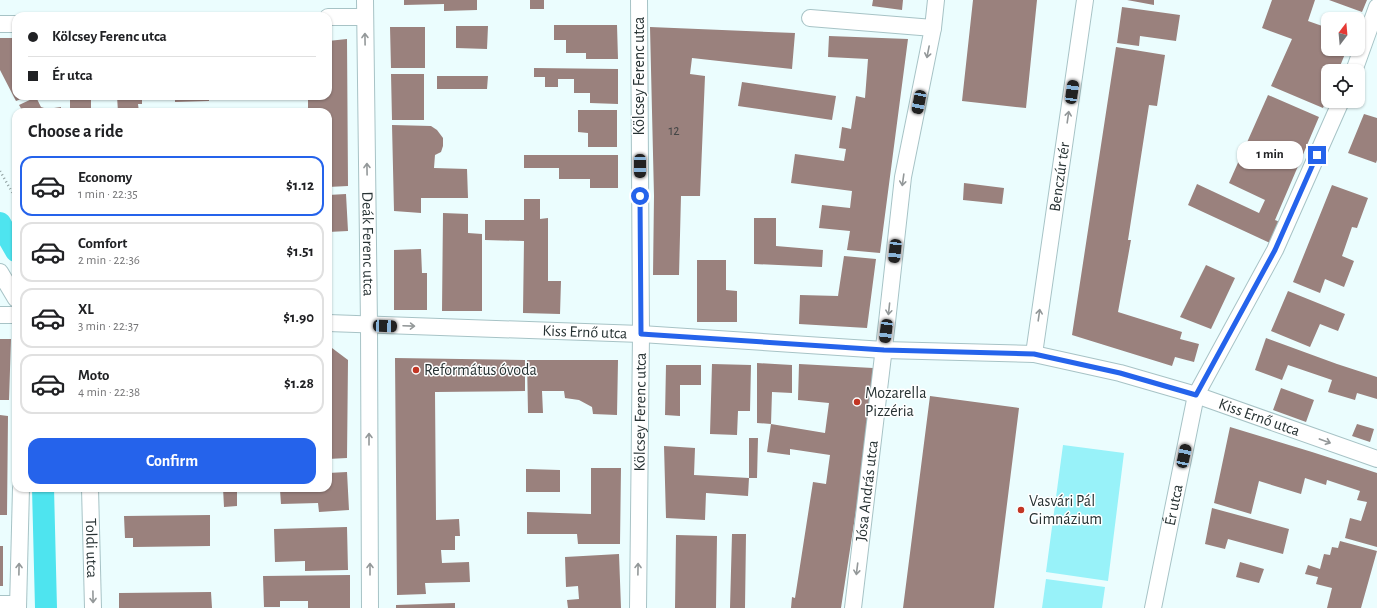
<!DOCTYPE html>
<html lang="en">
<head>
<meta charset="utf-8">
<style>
  body { margin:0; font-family:"Alegreya Sans",sans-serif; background:#f6f6f6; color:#202124; height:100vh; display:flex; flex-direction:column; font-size:15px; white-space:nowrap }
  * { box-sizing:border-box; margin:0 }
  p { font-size:13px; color:#757577 }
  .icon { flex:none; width:22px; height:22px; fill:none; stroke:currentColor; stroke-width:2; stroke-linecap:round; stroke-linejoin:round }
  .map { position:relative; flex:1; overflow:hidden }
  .side { position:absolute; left:12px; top:108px; width:320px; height:384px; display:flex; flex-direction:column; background:#fff; border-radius:12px; box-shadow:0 1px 3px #0004 }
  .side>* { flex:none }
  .hud { position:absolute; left:12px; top:12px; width:320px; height:88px; border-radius:12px; box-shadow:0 1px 3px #0004; display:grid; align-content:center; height:88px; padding:0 16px; background:#fff }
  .needle { width:26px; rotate:16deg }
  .tools { position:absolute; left:1321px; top:12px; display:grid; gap:8px }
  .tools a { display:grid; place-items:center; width:44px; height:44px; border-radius:8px; background:#fff; box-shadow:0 1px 3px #0004; font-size:20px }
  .end { position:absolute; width:18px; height:18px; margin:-9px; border:5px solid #2563eb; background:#fff; box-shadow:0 0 0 2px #fff }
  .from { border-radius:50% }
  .bubble { position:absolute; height:28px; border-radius:12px; background:#fff; box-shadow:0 1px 3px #0004; font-size:13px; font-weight:700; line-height:28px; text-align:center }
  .car { position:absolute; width:12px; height:24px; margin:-12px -6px; border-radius:5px; box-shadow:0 0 3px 1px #0007; background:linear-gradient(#222 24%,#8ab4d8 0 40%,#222 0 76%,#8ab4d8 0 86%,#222 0) }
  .hud b { display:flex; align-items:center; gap:14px; height:38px; font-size:15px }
  .hud b+b { border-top:1px solid #e0e0e0 }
  .hud i { width:10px; height:10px; background:#202124 }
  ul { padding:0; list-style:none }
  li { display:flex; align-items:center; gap:12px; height:60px; margin:0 8px 6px; padding:0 8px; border:2px solid #e0e0e0; border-radius:12px }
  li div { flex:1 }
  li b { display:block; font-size:15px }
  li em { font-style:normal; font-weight:700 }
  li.active { border-color:#2563eb }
  li>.icon { width:36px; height:36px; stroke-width:1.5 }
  h2 { padding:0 16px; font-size:18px; line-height:48px }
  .action { display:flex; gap:8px; margin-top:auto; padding:8px 16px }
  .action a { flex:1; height:46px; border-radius:12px; background:#2563eb; color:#fff; font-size:16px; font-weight:700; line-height:46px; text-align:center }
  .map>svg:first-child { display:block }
  .green { fill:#98f2f9 }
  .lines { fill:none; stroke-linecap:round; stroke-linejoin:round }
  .canal { stroke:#4ee4ef; stroke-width:22 }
  .building { fill:#9a817d }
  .minor-casing { stroke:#a7c3c6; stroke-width:18 }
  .path { stroke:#93a2a3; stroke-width:2.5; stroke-dasharray:1 3; stroke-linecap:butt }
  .minor { stroke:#fff; stroke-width:16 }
  .oneway { stroke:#939899 }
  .route { stroke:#2563eb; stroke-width:5 }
  .poi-dot { fill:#c23624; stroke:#fff; stroke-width:1.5 }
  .labels { text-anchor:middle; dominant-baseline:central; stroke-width:3; stroke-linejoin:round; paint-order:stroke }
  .number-label { font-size:14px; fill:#444646 }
  .street-label { font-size:16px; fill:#273233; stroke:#fff }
  .poi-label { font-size:16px; fill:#273233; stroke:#fff; text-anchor:start }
</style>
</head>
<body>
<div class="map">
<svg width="1377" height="608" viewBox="0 0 1377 608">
  <rect width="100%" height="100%" fill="#ebfdfe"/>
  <path class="green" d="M1063,445L1124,453L1108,581L1046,572Z
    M1046,579L1105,587L1102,608H1042Z"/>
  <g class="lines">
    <path class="canal" d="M0,223L16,251
      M43,488L46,608"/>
  </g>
  <path class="building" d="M404,0H477V10L444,11V4L404,5Z
    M530,0H544V9H530Z
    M873,0H903L902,10L872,6Z
    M973,0H1037L1026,108L962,101Z
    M1127,0H1154V5Z
    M1272,0H1315L1308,21L1328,28V49H1347L1338,71H1328V95L1323,108L1271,86L1292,39L1262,28Z
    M1329,0H1367L1362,12Z
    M1122,7L1180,15L1176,41L1140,36L1139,46L1117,43Z
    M554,25H617L618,59H586V53H566V40H554Z
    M456,26H488L487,49L456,48Z
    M390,27H425V68H391Z
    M650,27L795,33L792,69L692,58L690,74L705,76L700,196H681L679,275H653L654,196Z
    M829,36L908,39L880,253L847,250L850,231L819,228L822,205L850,208L852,191L791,183L795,154L844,161L846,149L839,148L842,127L851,129L856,96L865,98L868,59L828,57Z
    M0,38H16V96H29L16,101L0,70Z
    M347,39L348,186L328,187V112H308V96H328V41Z
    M1116,47L1165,55L1157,106L1149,105L1128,240H1131L1118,312L1182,332L1180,339L1199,344L1194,362L1175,357L1172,366L1072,335Z
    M534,68L618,69V104L590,103V93H574V79H558V87H545V77H534Z
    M391,74H424V120H392Z
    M437,76H488L487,89H437Z
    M742,82L836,96L832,120L738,106Z
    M1268,95L1319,117L1275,220L1280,222L1270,243L1188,205L1197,184L1259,213L1265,200L1229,183Z
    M70,96H110V99H91V112H70Z
    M117,96H142V104H138L139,112H118Z
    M175,96H209V101L175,102Z
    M36,97L41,107L47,109L61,107V112H23L19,105Z
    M578,110H617V147H588V133L578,132Z
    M1364,114L1377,118V160L1376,163L1348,153Z
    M392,125L431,126L437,130L443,138V146L441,152L435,155L434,168L467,169L468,198H421V213L394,211Z
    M524,155H618V188H590V179H559V168H524Z
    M964,183L1004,188L1002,204L963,200Z
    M1332,185L1368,198L1357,228L1352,227L1342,256L1354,261L1344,287L1325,279L1320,293L1293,282Z
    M346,194L348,231L328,232V195Z
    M524,199H540V219L548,218V281H561L560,314L523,313L524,241L485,240V220H524Z
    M443,213L468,214V233L482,234V311H442Z
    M754,218H776V246L823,250L822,267L754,264Z
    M421,249L422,273H427V310H394V250Z
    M844,256L876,259L867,328L799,324L800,295L838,296Z
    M697,260H726V290L737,291V322H697Z
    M1206,265L1235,278L1211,329L1180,317Z
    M1288,291L1345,314L1338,331L1320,324L1310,347L1271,331Z
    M1266,338L1337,364L1377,377V399L1357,393L1355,400L1328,392L1332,380L1288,365L1282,380L1255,370Z
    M0,339H11L9,400H0Z
    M328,348H332L348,360L347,458L328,459Z
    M395,358L525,360V391L435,392L436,520L459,519L460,536H455V550H441L442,563L469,562L470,582L425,583L426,594L397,595Z
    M527,360H618L617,415L593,414L592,407L579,400L565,398L564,391H542L543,413H528Z
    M757,363L792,365V393L772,392L771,424L757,423Z
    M712,364L751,365L750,411H738L737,435L710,434Z
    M799,364L873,368L867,439L841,608H791L792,597L795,598L813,482L826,484L830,455L790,449V455L767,452L771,424L825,433L829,403L798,400Z
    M666,365H701V385H680V416L665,415Z
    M1281,388L1314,400L1306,422L1273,410Z
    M930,396L1019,408L994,608H903Z
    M0,415L8,416L7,515H0Z
    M1357,424L1374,429L1370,442L1352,436Z
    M1230,427L1312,452L1377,473V547L1345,538L1350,518L1361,521L1367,502L1357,500L1360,491L1327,480L1326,485L1305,478L1301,494L1259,481L1251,514L1214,503Z
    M749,438H758L757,478H749Z
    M664,446L695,448L694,475L749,478L748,496L706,493L705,520L666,518Z
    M591,468H621L620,544H578L577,534H527V512L591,514Z
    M526,469L560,470V492H526Z
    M347,472L349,510L319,512L318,503L281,504L280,490L237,492V506L224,507L223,488H328V473Z
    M1212,508L1289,529L1283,554L1228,539L1225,549L1205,544Z
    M210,515V546L133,547V538H125L124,516Z
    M347,527L348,570L305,571V561L275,562L274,529Z
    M732,534H746L745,608H730Z
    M676,535L717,536L716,608H675Z
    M1340,541L1377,551L1361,608H1327L1332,588L1316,584L1318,577L1305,574L1308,565L1320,569L1324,554L1330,555L1332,547L1338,548Z
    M0,546H3V586H0Z
    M619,554L621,608H568L567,600L579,599L578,586L566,587L565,557Z
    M1240,562L1264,569L1259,583L1236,577Z
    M350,575V608H308V601H280V607H264L263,576Z
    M211,592L212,608H119V593Z
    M455,603V608H396V605Z"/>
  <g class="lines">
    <defs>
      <g id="minor">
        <path id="s1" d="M365,0L369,325L370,608"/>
        <path d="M328,17H365"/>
        <path d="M810,18L933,28"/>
        <path d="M0,24H16"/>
        <path d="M1354,71L1377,7"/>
        <path d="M0,272L16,299"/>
        <path d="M0,315H16"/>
        <path id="s2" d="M328,323L641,334L884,350L1034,354L1120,373L1196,395L1377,459"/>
        <path id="s3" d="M1034,354L1085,0"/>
        <path id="s4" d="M90,488L93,608"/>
        <path d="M0,604H18"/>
        <path d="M18,608L21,488"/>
        <path id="s5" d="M638,608L641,334L639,0"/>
        <path id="s6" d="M853,608L887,322L903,177L933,28L936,0"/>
        <path id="s7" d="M1153,608L1196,395L1275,250L1341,101"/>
      </g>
    </defs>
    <use href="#minor" class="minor-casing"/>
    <path class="path" d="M0,171L16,199"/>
    <use href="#minor" class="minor"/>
  </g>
  <defs><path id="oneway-shaft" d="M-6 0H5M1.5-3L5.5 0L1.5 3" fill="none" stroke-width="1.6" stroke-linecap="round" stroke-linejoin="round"/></defs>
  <g class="oneway">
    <use href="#oneway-shaft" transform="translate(365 39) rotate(-91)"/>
    <use href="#oneway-shaft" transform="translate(928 52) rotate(101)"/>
    <use href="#oneway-shaft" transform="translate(1068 117) rotate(-82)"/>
    <use href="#oneway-shaft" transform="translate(367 169) rotate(-91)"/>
    <use href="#oneway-shaft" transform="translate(903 180) rotate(98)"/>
    <use href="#oneway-shaft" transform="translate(889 309) rotate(96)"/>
    <use href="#oneway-shaft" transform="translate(1039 315) rotate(-82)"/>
    <use href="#oneway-shaft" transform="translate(409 326) rotate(2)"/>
    <use href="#oneway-shaft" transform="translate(369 439) rotate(-90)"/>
    <use href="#oneway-shaft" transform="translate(1325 441) rotate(20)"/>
    <use href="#oneway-shaft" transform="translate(19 569) rotate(-89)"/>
    <use href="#oneway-shaft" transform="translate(370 569) rotate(-90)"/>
    <use href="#oneway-shaft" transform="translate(638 569) rotate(-89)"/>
    <use href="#oneway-shaft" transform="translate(857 569) rotate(97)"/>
    <use href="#oneway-shaft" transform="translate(93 597) rotate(89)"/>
  </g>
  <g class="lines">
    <path class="route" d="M640,196L641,334L884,350L1034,354L1120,373L1196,395L1275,250L1317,155"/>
  </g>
  <g class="poi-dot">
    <circle cx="416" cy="370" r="4"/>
    <circle cx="857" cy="402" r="4"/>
    <circle cx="1021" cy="510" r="4"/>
  </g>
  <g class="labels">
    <g class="number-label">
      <text x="674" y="131">12</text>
    </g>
    <g class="street-label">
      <text transform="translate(639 76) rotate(-90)">Kölcsey Ferenc utca</text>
      <text stroke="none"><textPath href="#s3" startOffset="179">Benczúr tér</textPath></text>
      <text stroke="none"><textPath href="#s1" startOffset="244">Deák Ferenc utca</textPath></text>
      <text stroke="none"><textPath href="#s2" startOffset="257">Kiss Ernő utca</textPath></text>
      <text stroke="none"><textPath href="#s5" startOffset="196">Kölcsey Ferenc utca</textPath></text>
      <text stroke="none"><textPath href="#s2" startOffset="941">Kiss Ernő utca</textPath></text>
      <text stroke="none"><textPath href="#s6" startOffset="118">Jósa András utca</textPath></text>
      <text stroke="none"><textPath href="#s7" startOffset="105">Ér utca</textPath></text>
      <text stroke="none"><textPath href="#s4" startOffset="60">Toldi utca</textPath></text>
    </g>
    <g class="poi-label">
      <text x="424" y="370">Református óvoda</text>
      <text x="865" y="393">Mozarella<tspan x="865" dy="18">Pizzéria</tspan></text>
      <text x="1029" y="501">Vasvári Pál<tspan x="1029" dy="18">Gimnázium</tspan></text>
    </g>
  </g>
</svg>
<div class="tools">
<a><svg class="needle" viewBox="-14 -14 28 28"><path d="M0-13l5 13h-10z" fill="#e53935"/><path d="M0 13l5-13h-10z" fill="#757577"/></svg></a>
<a><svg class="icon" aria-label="locate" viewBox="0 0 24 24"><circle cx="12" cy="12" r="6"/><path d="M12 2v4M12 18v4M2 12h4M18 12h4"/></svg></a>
</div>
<i class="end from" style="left:640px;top:196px"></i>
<i class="end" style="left:1317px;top:155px"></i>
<div class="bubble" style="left:1237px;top:141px;width:66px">1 min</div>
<i class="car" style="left:1072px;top:92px;rotate:8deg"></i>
<i class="car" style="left:919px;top:102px;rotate:191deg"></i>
<i class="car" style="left:640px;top:166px;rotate:180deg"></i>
<i class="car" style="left:895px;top:251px;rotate:186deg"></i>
<i class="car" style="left:385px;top:326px;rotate:92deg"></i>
<i class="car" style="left:886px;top:331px;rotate:187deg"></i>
<i class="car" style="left:1184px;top:456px;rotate:12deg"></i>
<div class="hud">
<b><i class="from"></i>Kölcsey Ferenc utca</b>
<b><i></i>Ér utca</b>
</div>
<section class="side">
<h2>Choose a ride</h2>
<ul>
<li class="active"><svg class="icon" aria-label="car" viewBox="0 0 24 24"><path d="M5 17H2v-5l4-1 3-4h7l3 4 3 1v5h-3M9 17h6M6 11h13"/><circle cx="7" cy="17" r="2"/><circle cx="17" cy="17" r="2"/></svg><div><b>Economy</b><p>1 min · 22:35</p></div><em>$1.12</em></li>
<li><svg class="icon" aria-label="car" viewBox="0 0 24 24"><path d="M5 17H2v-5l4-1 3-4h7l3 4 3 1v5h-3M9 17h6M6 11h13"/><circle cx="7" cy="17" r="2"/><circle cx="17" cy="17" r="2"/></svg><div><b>Comfort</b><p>2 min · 22:36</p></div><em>$1.51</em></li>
<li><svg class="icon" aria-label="car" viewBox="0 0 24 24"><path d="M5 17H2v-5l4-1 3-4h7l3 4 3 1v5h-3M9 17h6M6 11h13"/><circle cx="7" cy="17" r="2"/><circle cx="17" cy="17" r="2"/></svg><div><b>XL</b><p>3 min · 22:37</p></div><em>$1.90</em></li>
<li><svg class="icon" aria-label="car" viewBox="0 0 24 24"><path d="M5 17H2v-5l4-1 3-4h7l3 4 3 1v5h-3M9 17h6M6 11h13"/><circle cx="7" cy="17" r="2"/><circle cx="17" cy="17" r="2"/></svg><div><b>Moto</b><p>4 min · 22:38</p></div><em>$1.28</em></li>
</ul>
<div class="action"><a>Confirm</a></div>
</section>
</div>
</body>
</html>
